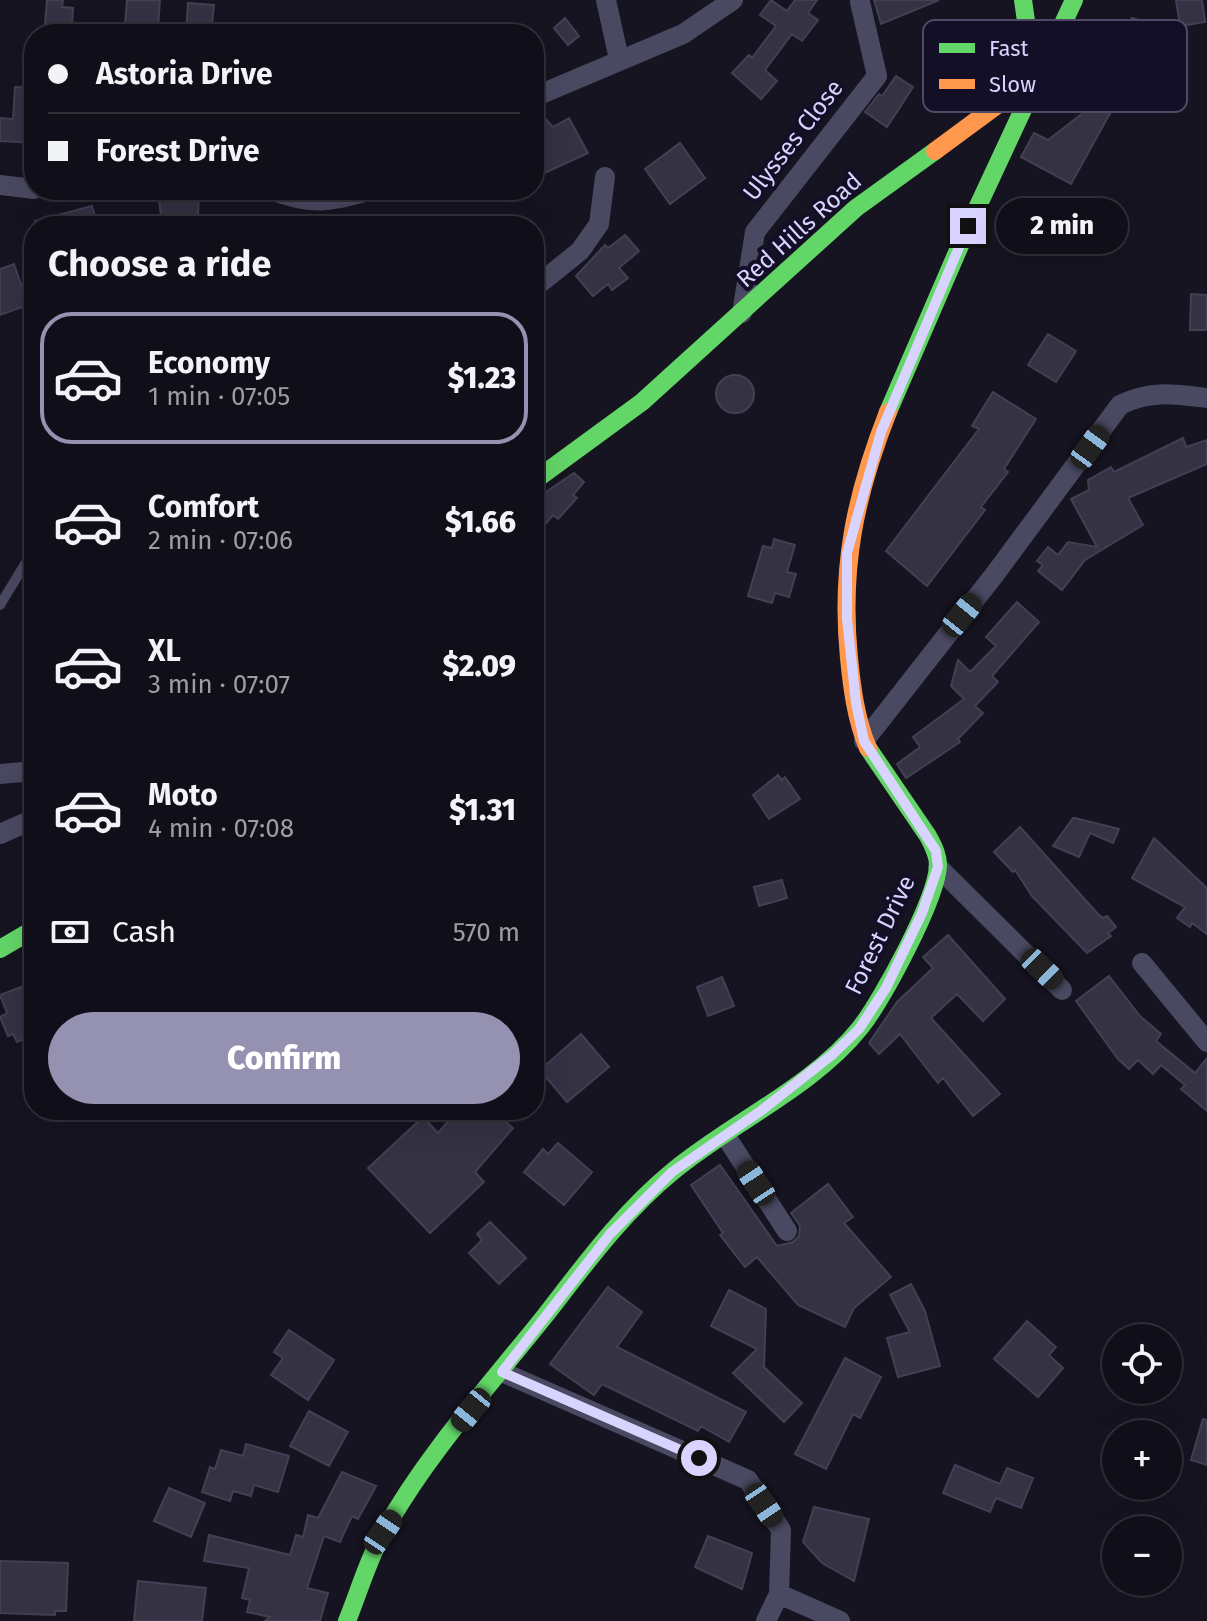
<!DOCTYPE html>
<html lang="en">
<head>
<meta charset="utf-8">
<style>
  body { margin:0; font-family:"Fira Sans",sans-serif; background:#191822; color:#f1f3f6; height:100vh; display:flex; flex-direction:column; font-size:30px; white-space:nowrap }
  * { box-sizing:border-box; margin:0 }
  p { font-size:26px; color:#9c9ca2 }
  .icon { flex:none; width:44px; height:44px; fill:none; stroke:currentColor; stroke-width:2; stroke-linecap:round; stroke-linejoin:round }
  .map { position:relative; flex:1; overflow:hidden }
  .drawer { position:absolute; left:24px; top:216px; width:520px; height:904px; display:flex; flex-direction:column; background:#100f19; border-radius:32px; box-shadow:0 8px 32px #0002,0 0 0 2px #302f38 }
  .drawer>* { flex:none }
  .guide { position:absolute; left:24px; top:24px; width:520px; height:176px; border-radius:32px; box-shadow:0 8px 32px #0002,0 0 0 2px #302f38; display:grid; align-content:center; height:176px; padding:0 24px; background:#100f19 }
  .tools { position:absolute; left:1102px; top:1324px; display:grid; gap:16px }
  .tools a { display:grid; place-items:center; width:80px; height:80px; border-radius:50%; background:#100f19; box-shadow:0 8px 32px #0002,0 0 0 2px #302f38; font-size:40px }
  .end { position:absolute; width:36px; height:36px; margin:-18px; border:10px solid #d9d4ff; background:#111; box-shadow:0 0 0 4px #111 }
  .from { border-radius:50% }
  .bubble { position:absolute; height:56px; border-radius:28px; background:#100f19; box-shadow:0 8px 32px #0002,0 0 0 2px #302f38; font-size:26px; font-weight:800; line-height:56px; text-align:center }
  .car { position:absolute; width:24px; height:48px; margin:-24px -12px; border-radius:10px; box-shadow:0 0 6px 2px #0007; background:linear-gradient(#222 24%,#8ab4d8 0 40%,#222 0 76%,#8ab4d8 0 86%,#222 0) }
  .guide b { display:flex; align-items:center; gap:28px; height:76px; font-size:30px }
  .guide b+b { border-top:2px solid #302f38 }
  .guide i { width:20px; height:20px; background:#f1f3f6 }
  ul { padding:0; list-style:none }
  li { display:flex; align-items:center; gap:24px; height:132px; margin:0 16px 12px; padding:0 8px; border:4px solid transparent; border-radius:32px }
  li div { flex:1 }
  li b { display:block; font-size:30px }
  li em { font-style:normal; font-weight:800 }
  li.active { border-color:#9591b1 }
  li>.icon { width:72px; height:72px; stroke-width:1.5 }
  h2 { padding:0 24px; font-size:36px; line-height:96px }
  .pay { display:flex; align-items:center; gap:20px; height:88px; padding:0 24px; font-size:30px }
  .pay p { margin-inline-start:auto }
  .action { display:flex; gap:16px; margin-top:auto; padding:16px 24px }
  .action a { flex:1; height:92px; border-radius:48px; background:#9591b1; color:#fff; font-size:32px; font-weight:800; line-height:92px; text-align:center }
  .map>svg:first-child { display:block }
  .building { fill:#343243; stroke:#433f54; stroke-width:2 }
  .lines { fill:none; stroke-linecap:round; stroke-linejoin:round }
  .lane { stroke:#4a4962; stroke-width:10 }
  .street { stroke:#4a4962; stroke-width:20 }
  .fast { stroke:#63d668; stroke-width:18 }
  .slow { stroke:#ff974d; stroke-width:18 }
  .route { stroke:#d9d4ff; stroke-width:10 }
  .labels { text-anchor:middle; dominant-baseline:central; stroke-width:8; stroke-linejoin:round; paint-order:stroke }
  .street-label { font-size:24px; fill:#d9d4ff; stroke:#130f26 }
  .key { fill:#130f26; stroke:#4e4a67; stroke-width:2 }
  .key-label { font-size:22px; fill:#d9d4ff }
</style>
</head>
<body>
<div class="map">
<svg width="1207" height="1621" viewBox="0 0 1207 1621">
  <rect width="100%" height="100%" fill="#161421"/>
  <path class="building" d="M47,0H63L62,7L73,8L72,26L45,24Z
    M127,0H160L158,27L154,26L153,34H135V25H125Z
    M771,0L787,11L795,0H817L808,13L818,20L802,41L792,34L765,70L777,81L761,99L732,73L749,55L752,58L776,26L760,15Z
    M874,0H939L881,24Z
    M1176,0H1202L1205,22L1180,26Z
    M188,3L214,5L211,34H186Z
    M565,18L579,36L568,45L554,28Z
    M1132,18L1152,24L1144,49L1118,41L1124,24L1129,26Z
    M1099,59L1125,73L1109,102L1114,106L1071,184L1021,157L1034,133L1048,140L1083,113L1073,108Z
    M896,76L913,87L887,127L865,112L879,94L882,96Z
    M15,87L34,88V143L0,141V118L13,119Z
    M543,116L553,127L569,118L588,153L534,178V120Z
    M680,143L705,178L670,204L645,169Z
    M158,190H199L198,216L178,215L177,226L162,225Z
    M92,206L98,226H36L35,221Z
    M625,235L639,251L619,268L628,278L612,290L608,284L593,296L576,276L605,245L608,248Z
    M14,264L28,305L0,315V269Z
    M1191,294L1207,295V330H1190Z
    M1048,334L1076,351L1056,382L1028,365Z
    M716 394a19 19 0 1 1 38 0a19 19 0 1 1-38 0Z
    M993,392L1036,419L1004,469L1008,472L981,507L985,510L927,586L886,551L979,429L972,426Z
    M1183,438L1186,447L1207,440V464L1128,498L1143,525L1085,560L1062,590L1038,571L1043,565L1037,561L1048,547L1058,555L1068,542L1097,547L1071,499L1089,490L1088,480L1111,467L1114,472Z
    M574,473L584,482L573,495L577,498L558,519L553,515L534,537V500Z
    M774,539L795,545L787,572L796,574L789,597L775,593L772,603L748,596L763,546L772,548Z
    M1017,602L1039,622L992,676L998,682L975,706L983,713L958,739L960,742L906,778L897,764L920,747L913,737L964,699L951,686L958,660L970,672L996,646L986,637Z
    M778,775L782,780L785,777L800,799L769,819L753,795Z
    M1073,818H1075L1119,829L1113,843L1090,833L1079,857L1053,846Z
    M1020,827L1097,913L1103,918L1107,916L1116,927L1108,933L1111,936L1087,953L1032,896L1015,870L1013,872L994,852Z
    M1154,838L1207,888V934L1192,923L1190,927L1177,918L1185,907L1132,878Z
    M782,880L787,898L759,906L754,887Z
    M948,935L1005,999L983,1021L957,994L931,1018L1000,1094L973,1116L943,1078L938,1083L900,1034L879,1054L869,1043L897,1002L933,968L923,957Z
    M1109,976L1140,1016L1161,1034L1156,1041L1195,1073L1207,1058V1111L1181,1089L1185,1085L1161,1065L1153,1074L1138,1060L1129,1069L1118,1059L1076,1001Z
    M722,977L734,1006L708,1016L697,987Z
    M34,982V1035L17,1042L13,1034L8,1036L0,1017L7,1013L0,995Z
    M581,1034L609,1067L567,1102L540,1070Z
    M458,1110H491L513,1128L475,1172L484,1182L430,1233L368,1168L423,1117L438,1133Z
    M558,1143L592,1172L564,1205L524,1172L543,1149L548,1154Z
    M720,1165L777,1246L793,1242L799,1236L800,1226L791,1213L828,1184L853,1217L844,1223L891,1277L854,1308L845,1327L798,1305L757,1257L745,1267L720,1235L723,1233L691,1185Z
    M490,1222L526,1258L499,1284L469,1253L482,1240L477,1234Z
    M911,1284L925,1311L940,1366L898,1377L887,1338L910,1332L890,1295Z
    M608,1287L642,1312L617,1347L746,1412L729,1442L701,1426L698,1431L602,1384L594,1395L550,1364Z
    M729,1290L766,1309L764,1367L802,1403L784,1422L733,1373L757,1349L711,1326Z
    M1027,1321L1056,1347L1049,1355L1063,1368L1038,1397L994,1359Z
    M289,1330L334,1360L308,1400L271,1375L283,1358L274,1352Z
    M845,1358L881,1377L860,1418L853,1414L826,1469L795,1454Z
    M309,1411L348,1432L329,1466L290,1446Z
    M1203,1419L1207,1420V1465L1191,1460Z
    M246,1444L289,1456L278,1492L254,1485L251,1496L233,1491L230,1501L202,1492L210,1467L215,1469L221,1450L243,1456Z
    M955,1465L1000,1484L1007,1468L1033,1478L1021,1508L996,1498L990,1512L943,1493Z
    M342,1472L376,1486L358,1519L352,1516L340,1542L324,1536L307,1588L328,1593L320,1621H265L270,1617L247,1612L250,1600L242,1598L249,1568L204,1561L209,1535L290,1555L296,1535L303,1537L308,1515L318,1518Z
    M169,1488L205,1503L191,1537L154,1521Z
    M814,1507L869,1519L854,1581L822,1563L803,1542Z
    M708,1536L752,1553L742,1589L695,1567Z
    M0,1561L68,1563L66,1611H55V1615L0,1613Z
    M138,1581L206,1588L202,1621H134Z"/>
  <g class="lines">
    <path class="lane" d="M0,605L25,564"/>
    <path class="street" d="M606,0L619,59
      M534,97L683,34L733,0
      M0,185L34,189
      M46,190H56
      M271,190C312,206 331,202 372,190
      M534,288L580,251L599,224L605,177
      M742,313L755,232L877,76L860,2
      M864,741L995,574L1120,405C1150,390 1174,394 1207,398
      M0,774L34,771
      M0,834L34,819
      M938,867L1062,990
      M1142,963L1207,1042
      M725,1135L787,1231
      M502,1372L748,1480L781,1530L779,1594L766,1621
      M779,1594L840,1621"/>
    <path class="fast" d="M1023,0L1034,77
      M888,412L965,234L1074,0
      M534,481L642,402L856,208L935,151
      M0,949L34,929
      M347,1621C359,1592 368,1559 384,1531C427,1454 489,1386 544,1317C583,1267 622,1213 672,1172C729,1124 813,1087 860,1028C882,1000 937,899 938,865C938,854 933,846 928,836L868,748"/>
    <path class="slow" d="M935,151L1034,78
      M868,748C856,720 852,688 849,658C840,568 855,496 888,412"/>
  </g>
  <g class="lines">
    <path class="route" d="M699,1458L502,1372L610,1234L672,1172L762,1110L833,1054L859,1029L886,988L922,913L938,867L936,851L864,741L856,703L847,619V553L881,432L968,226"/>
  </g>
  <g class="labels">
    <g class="street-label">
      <text transform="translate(793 140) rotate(-52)">Ulysses Close</text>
      <text transform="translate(799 230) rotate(-42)">Red Hills Road</text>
      <text transform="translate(880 935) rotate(-64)">Forest Drive</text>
    </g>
  </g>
  <rect x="923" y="20" width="264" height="92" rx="12" class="key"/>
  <rect x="939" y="43" width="36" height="10" fill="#63d668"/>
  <rect x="939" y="79" width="36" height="10" fill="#ff974d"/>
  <g class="key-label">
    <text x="989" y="56">Fast</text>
    <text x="989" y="92">Slow</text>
  </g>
</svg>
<div class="tools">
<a><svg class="icon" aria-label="locate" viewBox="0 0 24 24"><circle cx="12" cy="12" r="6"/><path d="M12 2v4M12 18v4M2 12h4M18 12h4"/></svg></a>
<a>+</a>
<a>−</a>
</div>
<i class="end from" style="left:699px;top:1458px"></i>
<i class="end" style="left:968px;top:226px"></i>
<div class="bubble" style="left:996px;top:198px;width:132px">2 min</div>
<i class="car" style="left:1090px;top:447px;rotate:36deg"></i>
<i class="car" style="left:962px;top:615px;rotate:39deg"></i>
<i class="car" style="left:1042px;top:969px;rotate:134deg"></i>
<i class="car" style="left:756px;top:1183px;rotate:327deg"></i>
<i class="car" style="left:471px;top:1410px;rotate:219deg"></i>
<i class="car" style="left:764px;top:1505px;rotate:146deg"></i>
<i class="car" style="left:383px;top:1532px;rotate:34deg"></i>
<div class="guide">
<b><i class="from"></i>Astoria Drive</b>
<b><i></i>Forest Drive</b>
</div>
<section class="drawer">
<h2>Choose a ride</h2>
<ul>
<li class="active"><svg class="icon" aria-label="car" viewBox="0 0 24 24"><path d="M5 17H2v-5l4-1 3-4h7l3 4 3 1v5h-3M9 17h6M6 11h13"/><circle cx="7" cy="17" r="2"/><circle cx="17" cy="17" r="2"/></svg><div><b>Economy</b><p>1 min · 07:05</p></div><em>$1.23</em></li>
<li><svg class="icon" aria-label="car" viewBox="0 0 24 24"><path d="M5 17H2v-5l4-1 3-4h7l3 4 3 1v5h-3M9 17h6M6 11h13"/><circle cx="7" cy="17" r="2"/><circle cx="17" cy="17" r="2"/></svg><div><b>Comfort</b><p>2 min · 07:06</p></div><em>$1.66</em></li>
<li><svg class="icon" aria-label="car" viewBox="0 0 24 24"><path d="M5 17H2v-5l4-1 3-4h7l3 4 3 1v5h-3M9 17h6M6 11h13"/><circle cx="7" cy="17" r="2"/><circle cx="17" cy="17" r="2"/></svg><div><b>XL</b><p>3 min · 07:07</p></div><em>$2.09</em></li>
<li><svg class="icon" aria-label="car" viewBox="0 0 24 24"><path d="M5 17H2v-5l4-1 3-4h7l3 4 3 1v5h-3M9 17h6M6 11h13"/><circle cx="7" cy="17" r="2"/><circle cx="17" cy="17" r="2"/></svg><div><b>Moto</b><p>4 min · 07:08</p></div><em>$1.31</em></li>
</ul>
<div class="pay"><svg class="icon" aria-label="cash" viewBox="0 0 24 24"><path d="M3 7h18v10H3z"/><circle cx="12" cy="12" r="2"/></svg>Cash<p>570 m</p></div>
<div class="action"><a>Confirm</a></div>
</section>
</div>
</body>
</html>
